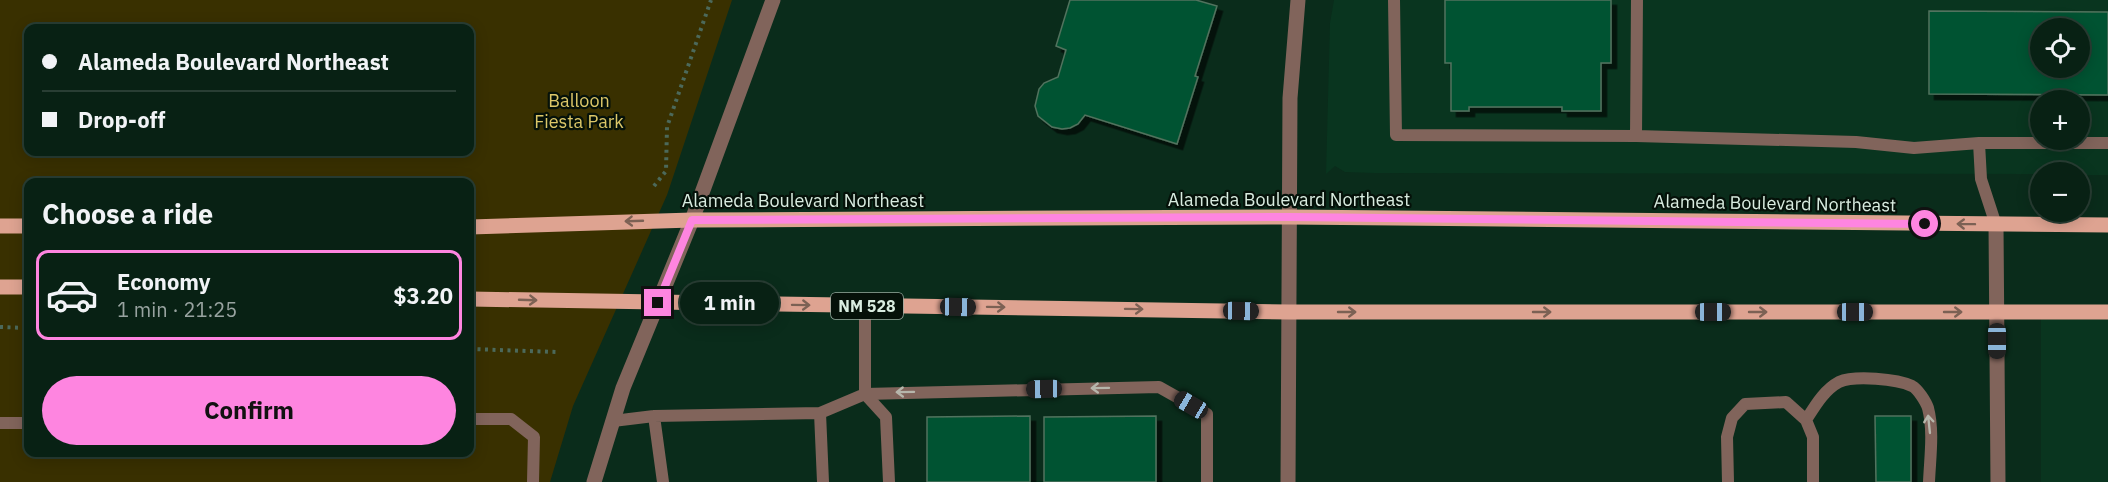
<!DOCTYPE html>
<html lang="en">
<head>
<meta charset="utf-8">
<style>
  body { margin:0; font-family:"IBM Plex Sans",sans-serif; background:#162e22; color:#f1f3f6; height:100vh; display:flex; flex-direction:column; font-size:22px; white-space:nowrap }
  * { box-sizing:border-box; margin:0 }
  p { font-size:20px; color:#98a3a0 }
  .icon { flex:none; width:33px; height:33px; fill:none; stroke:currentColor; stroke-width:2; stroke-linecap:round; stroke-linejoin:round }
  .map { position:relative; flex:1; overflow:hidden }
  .details { position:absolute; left:24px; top:178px; width:450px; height:279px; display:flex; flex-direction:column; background:#082114; border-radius:12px; box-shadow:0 3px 15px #0003,0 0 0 2px #293e34 }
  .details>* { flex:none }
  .top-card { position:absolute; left:24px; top:24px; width:450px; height:132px; border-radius:12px; box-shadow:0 3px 15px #0003,0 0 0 2px #293e34; display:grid; align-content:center; height:132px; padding:0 18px; background:#082114 }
  .fabs { position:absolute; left:2030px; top:18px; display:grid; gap:12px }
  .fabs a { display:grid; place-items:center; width:60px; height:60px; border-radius:50%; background:#082114; box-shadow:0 3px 15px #0003,0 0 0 2px #293e34; font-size:30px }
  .end { position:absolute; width:27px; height:27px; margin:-14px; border:8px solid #fe85e0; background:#111; box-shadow:0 0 0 3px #111 }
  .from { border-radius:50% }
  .bubble { position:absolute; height:42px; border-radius:21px; background:#082114; box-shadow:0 3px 15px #0003,0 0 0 2px #293e34; font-size:20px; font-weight:800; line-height:42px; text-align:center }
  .car { position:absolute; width:18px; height:36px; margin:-18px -9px; border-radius:8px; box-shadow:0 0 4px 2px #0007; background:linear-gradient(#222 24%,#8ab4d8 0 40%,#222 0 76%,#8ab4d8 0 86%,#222 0) }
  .top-card b { display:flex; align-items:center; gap:21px; height:57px; font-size:22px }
  .top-card b+b { border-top:2px solid #293e34 }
  .top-card i { width:15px; height:15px; background:#f1f3f6 }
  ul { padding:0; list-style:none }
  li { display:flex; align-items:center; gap:18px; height:90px; margin:0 12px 9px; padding:0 6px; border:3px solid transparent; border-radius:12px }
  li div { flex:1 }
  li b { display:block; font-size:22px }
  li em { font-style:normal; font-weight:800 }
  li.selected { border-color:#fe85e0 }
  li>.icon { width:54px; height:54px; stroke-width:1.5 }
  h2 { padding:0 18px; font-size:27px; line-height:72px }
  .button { display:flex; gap:12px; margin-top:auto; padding:12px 18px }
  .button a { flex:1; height:69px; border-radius:36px; background:#fe85e0; color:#111; font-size:24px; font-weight:800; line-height:69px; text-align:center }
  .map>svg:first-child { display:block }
  .built { fill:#09351f; fill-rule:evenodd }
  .green { fill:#393000; fill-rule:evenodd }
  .building { fill:#065231; stroke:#51735e; stroke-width:1.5; fill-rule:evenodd; filter:url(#shadow) }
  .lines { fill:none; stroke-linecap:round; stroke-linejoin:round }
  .path { stroke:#4c695a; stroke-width:4; stroke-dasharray:3 4.5; stroke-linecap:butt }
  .service { stroke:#81645b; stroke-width:12 }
  .minor { stroke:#81645b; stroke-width:15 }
  .tertiary { stroke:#81645b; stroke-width:15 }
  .primary { stroke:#dea391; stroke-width:15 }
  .oneway { stroke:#7c6154 }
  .oneway2 { stroke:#b6b6ab }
  .route { stroke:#fe85e0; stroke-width:8 }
  .labels { text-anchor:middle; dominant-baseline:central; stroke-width:4.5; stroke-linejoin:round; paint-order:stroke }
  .shield { fill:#051109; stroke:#99aaa0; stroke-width:1.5 }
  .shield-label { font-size:16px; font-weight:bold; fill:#d9ece0 }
  .park-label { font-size:18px; fill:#dcc768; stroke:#051109 }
  .street-label { font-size:18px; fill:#d9ece0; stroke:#051109 }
</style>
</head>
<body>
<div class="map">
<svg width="2108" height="482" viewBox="0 0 2108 482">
  <defs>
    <filter id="shadow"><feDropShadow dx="5.5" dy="5.5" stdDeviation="0" flood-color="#0009"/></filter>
  </defs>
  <rect width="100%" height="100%" fill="#0a2c1b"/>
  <path class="built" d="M1334,0H2108V175H2079V172H2040V174L1374,173L1345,172L1335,166L1326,174L1330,23ZM2040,28H2079V68H2040ZM2040,100H2079V140H2040Z
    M2041,318L2108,319V482H2041Z"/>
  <path class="green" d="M0,0H732L667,195L573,406L550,482H0ZM28,28H470V152H28ZM28,183H470V453H28Z"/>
  <path class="building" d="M1070,0H1196L1217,6L1195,76L1198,77L1177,144L1085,115L1078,124L1070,128L1062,129L1052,127L1038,116L1035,106L1039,89L1044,83L1058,77L1066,50L1056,46Z
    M1445,0H1611V63H1601V111H1562V107H1469V111H1451V63H1445Z
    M1929,11L2108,12V95L1929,94ZM2040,28H2079V68H2040Z
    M1030,416V482H927V417Z
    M1156,416V482H1044V417Z
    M1875,416H1911V482H1876Z"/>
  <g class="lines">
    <path class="path" d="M654,186L666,171L667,127L711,0
      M0,327L28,328
      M470,349L557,352"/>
    <path class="service" d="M1394,0L1396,135L1636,136L1856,142L1914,148L1979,143H2108
      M1636,136L1637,0
      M1979,143L1981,179L1996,225
      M865,306V394L1159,387L1207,414V482
      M820,413L823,482
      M654,416L663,482
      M470,419H511L534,437L533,482
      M1806,420C1815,406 1824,390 1839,382C1855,375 1897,379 1912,386C1918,389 1926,402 1928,408C1934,431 1930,458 1929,482
      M613,421L654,416L820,413L865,394L886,417L889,482
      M0,423H28
      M1728,482L1727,437L1732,418L1745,404L1786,402L1806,420L1813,437V482"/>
    <path class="minor" d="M594,482L623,388L692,220L773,0
      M1288,482L1290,98L1298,0"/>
    <path class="tertiary" d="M1996,225L1998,482"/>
    <path class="primary" d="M0,226H28
      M470,227L692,220L1290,217L2108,225
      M0,287H28
      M470,299L1289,312H2108"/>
  </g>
  <defs><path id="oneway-shaft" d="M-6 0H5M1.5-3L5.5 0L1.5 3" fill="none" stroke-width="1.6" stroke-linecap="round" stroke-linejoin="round" transform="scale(1.5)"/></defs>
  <g class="oneway">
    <use href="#oneway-shaft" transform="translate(634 221) rotate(178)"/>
    <use href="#oneway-shaft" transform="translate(1966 224) rotate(-179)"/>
    <use href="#oneway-shaft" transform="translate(528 300) rotate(2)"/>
    <use href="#oneway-shaft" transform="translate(801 305) rotate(1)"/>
    <use href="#oneway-shaft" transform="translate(996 307) rotate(1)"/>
    <use href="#oneway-shaft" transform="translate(1134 309) rotate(1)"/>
    <use href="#oneway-shaft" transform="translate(1347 312)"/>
    <use href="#oneway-shaft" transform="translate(1542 312)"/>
    <use href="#oneway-shaft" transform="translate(1758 312)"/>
    <use href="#oneway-shaft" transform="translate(1953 312)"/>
  </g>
  <g class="oneway2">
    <use href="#oneway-shaft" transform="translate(1100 388) rotate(179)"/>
    <use href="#oneway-shaft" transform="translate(905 392) rotate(179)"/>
    <use href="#oneway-shaft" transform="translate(1929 424) rotate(-96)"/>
  </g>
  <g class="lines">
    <path class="route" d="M658,303L692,220L1290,217L1925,224"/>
  </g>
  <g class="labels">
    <rect class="shield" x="831" y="293" width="72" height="26" rx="4.5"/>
    <g class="shield-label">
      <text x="867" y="306">NM 528</text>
    </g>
    <g class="park-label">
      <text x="579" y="100">Balloon<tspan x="579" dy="21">Fiesta Park</tspan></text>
    </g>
    <g class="street-label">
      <text x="1289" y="199">Alameda Boulevard Northeast</text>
      <text x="803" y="200">Alameda Boulevard Northeast</text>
      <text transform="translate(1775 203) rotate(1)">Alameda Boulevard Northeast</text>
    </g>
  </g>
</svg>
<div class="fabs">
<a><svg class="icon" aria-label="locate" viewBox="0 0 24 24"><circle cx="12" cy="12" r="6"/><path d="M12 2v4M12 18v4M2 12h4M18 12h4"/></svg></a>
<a>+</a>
<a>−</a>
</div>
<i class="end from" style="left:1925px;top:224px"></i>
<i class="end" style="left:658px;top:303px"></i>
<div class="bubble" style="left:680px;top:282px;width:99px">1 min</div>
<i class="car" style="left:958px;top:307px;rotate:91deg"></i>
<i class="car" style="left:1241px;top:311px;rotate:91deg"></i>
<i class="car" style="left:1713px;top:312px;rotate:90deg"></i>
<i class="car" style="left:1855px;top:312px;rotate:90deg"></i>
<i class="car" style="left:1997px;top:341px;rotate:180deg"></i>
<i class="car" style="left:1044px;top:389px;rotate:269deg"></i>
<i class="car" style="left:1191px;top:405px;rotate:300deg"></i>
<div class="top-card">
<b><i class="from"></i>Alameda Boulevard Northeast</b>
<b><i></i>Drop-off</b>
</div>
<section class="details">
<h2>Choose a ride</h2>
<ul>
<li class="selected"><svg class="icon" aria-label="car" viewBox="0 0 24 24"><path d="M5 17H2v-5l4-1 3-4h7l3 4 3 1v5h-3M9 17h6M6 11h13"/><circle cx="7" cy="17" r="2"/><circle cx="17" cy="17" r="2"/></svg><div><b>Economy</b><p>1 min · 21:25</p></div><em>$3.20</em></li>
</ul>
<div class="button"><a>Confirm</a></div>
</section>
</div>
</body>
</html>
